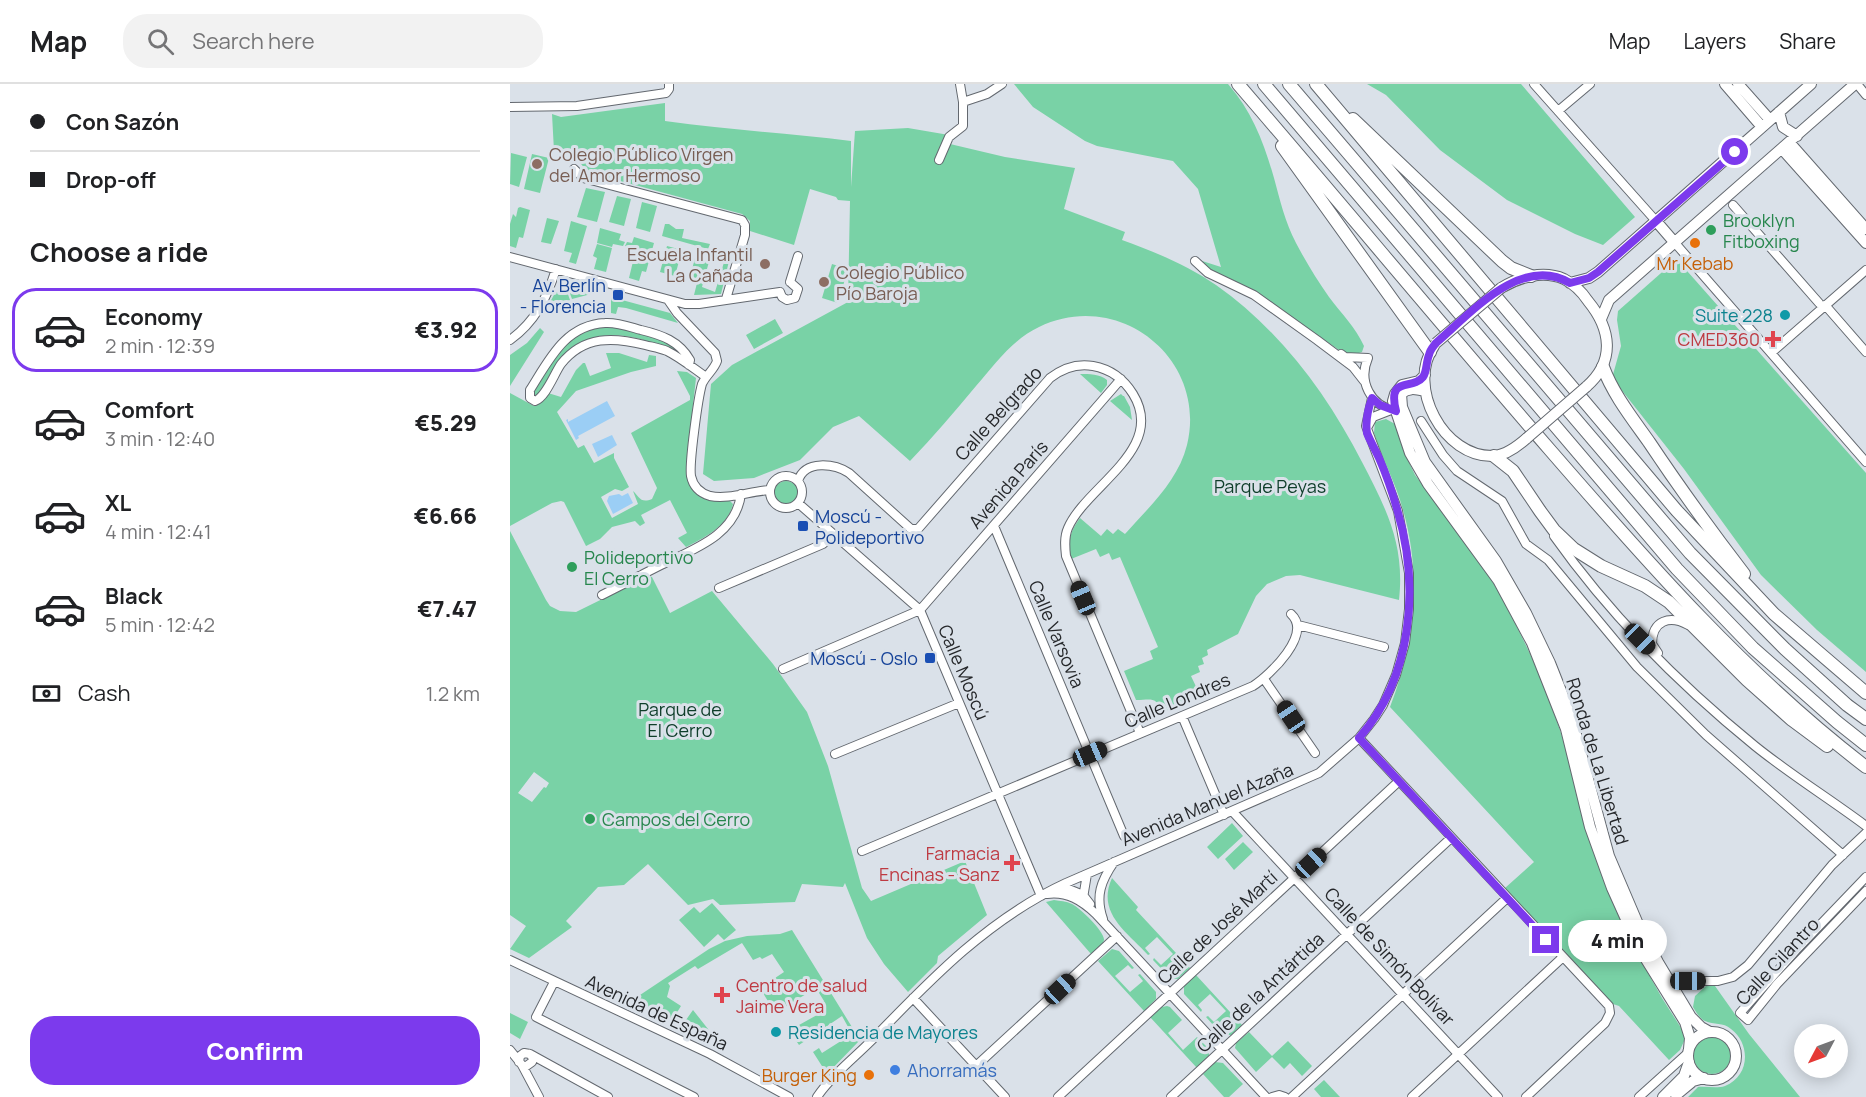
<!DOCTYPE html>
<html lang="en">
<head>
<meta charset="utf-8">
<style>
  body { margin:0; font-family:Manrope,sans-serif; background:#f2f2f2; color:#202124; height:100vh; display:flex; flex-direction:column; font-size:22px; white-space:nowrap }
  * { box-sizing:border-box; margin:0 }
  p { font-size:20px; color:#757577 }
  .icon { flex:none; width:33px; height:33px; fill:none; stroke:currentColor; stroke-width:2; stroke-linecap:round; stroke-linejoin:round }
  .map { position:relative; flex:1; overflow:hidden }
  .panel { display:flex; flex-direction:column; background:#fff; width:510px }
  .panel>* { flex:none }
  .hud { display:grid; align-content:center; height:132px; padding:0 30px; background:#fff }
  .needle { width:39px; rotate:229deg }
  .controls { position:absolute; left:1284px; top:940px; display:grid; gap:12px }
  .controls a { display:grid; place-items:center; width:54px; height:54px; border-radius:50%; background:#fff; box-shadow:0 3px 15px #0003; font-size:30px }
  .end { position:absolute; width:27px; height:27px; margin:-14px; border:8px solid #7c3aed; background:#fff; box-shadow:0 0 0 3px #fff }
  .from { border-radius:50% }
  .bubble { position:absolute; height:42px; border-radius:21px; background:#fff; box-shadow:0 3px 15px #0003; font-size:20px; font-weight:800; line-height:42px; text-align:center }
  .car { position:absolute; width:18px; height:36px; margin:-18px -9px; border-radius:8px; box-shadow:0 0 4px 2px #0007; background:linear-gradient(#222 24%,#8ab4d8 0 40%,#222 0 76%,#8ab4d8 0 86%,#222 0) }
  .hud b { display:flex; align-items:center; gap:21px; height:57px; font-size:22px }
  .hud b+b { border-top:2px solid #e0e0e0 }
  .hud i { width:15px; height:15px; background:#202124 }
  ul { padding:0; list-style:none }
  li { display:flex; align-items:center; gap:18px; height:84px; margin:0 12px 9px; padding:0 18px; border:3px solid transparent; border-radius:24px }
  li div { flex:1 }
  li b { display:block; font-size:22px }
  li em { font-style:normal; font-weight:800 }
  li.active { border-color:#7c3aed }
  li>.icon { width:54px; height:54px; stroke-width:1.5 }
  h2 { padding:0 30px; font-size:27px; line-height:72px }
  .pay { display:flex; align-items:center; gap:15px; height:66px; padding:0 30px; font-size:22px }
  .pay p { margin-inline-start:auto }
  .cta { display:flex; gap:12px; margin-top:auto; padding:12px 30px }
  .cta a { flex:1; height:69px; border-radius:24px; background:#7c3aed; color:#fff; font-size:24px; font-weight:800; line-height:69px; text-align:center }
  header { display:flex; align-items:center; gap:36px; box-sizing:border-box; height:84px; padding:0 30px; background:#fff; border-bottom:2px solid #e0e0e0 }
  header strong { font-size:28px }
  nav { display:flex; gap:33px; margin-inline-start:auto; font-size:21px }
  .search { width:420px; height:54px; background:#f2f2f2; display:flex; align-items:center; gap:15px; box-sizing:border-box; padding:0 21px; border-radius:24px; color:#757577; font-size:22px }
  main { display:flex; flex:1; min-height:0 }
  .map>svg:first-child { display:block }
  .green { fill:#79d2a6; fill-rule:evenodd }
  .water { fill:#9bcef5 }
  .lines { fill:none; stroke-linecap:round; stroke-linejoin:round }
  .minor-casing { stroke:#63686f; stroke-width:10 }
  .major-casing { stroke:#63686f; stroke-width:12 }
  .highway-casing { stroke:#63686f; stroke-width:14 }
  .minor { stroke:#fff; stroke-width:8 }
  .major { stroke:#fff; stroke-width:10 }
  .highway { stroke:#fff; stroke-width:12 }
  .major-bridge-casing { stroke:#63686f; stroke-width:12; stroke-linecap:butt }
  .major-bridge { stroke:#fff; stroke-width:10 }
  .route { stroke:#7c3aed; stroke-width:8 }
  .education-dot { fill:#8d6e63; stroke:#dae1e9; stroke-width:2 }
  .leisure-dot { fill:#2e9e5b; stroke:#dae1e9; stroke-width:2 }
  .food-dot { fill:#e8710a; stroke:#dae1e9; stroke-width:2 }
  .transit-dot { fill:#1a4fb4; stroke:#dae1e9; stroke-width:2 }
  .culture-dot { fill:#0f9aa8; stroke:#dae1e9; stroke-width:2 }
  .health-dot { fill:#e0444e; stroke:#dae1e9; stroke-width:2 }
  .shop-dot { fill:#3f7fe0; stroke:#dae1e9; stroke-width:2 }
  .labels { text-anchor:middle; dominant-baseline:central; stroke-width:6; stroke-linejoin:round; paint-order:stroke }
  .education-label { font-size:18px; fill:#785e54; stroke:#dae1e9; text-anchor:start }
  .leisure-label { font-size:18px; fill:#27864d; stroke:#dae1e9; text-anchor:start }
  .food-label { font-size:18px; fill:#c56008; stroke:#dae1e9 }
  .transit-label { font-size:18px; fill:#164399; stroke:#dae1e9; text-anchor:end }
  .culture-label { font-size:18px; fill:#0d838f; stroke:#dae1e9; text-anchor:end }
  .health-label { font-size:18px; fill:#be3a42; stroke:#dae1e9; text-anchor:end }
  .street-label { font-size:18px; fill:#25272a; stroke:#dae1e9 }
  .park-label { font-size:18px; fill:#0e3e2a; stroke:#dae1e9 }
  .shop-label { font-size:18px; fill:#366cbe; stroke:#dae1e9; text-anchor:start }
</style>
</head>
<body>
<header>
<strong>Map</strong>
<div class="search"><svg class="icon" aria-label="search" viewBox="0 0 24 24"><circle cx="10" cy="10" r="6"/><path d="M15 15l6 6"/></svg>Search here</div>
<nav><a>Map</a><a>Layers</a><a>Share</a></nav>
</header>
<main>
<section class="panel">
<div class="hud">
<b><i class="from"></i>Con Sazón</b>
<b><i></i>Drop-off</b>
</div>
<h2>Choose a ride</h2>
<ul>
<li class="active"><svg class="icon" aria-label="car" viewBox="0 0 24 24"><path d="M5 17H2v-5l4-1 3-4h7l3 4 3 1v5h-3M9 17h6M6 11h13"/><circle cx="7" cy="17" r="2"/><circle cx="17" cy="17" r="2"/></svg><div><b>Economy</b><p>2 min · 12:39</p></div><em>€3.92</em></li>
<li><svg class="icon" aria-label="car" viewBox="0 0 24 24"><path d="M5 17H2v-5l4-1 3-4h7l3 4 3 1v5h-3M9 17h6M6 11h13"/><circle cx="7" cy="17" r="2"/><circle cx="17" cy="17" r="2"/></svg><div><b>Comfort</b><p>3 min · 12:40</p></div><em>€5.29</em></li>
<li><svg class="icon" aria-label="car" viewBox="0 0 24 24"><path d="M5 17H2v-5l4-1 3-4h7l3 4 3 1v5h-3M9 17h6M6 11h13"/><circle cx="7" cy="17" r="2"/><circle cx="17" cy="17" r="2"/></svg><div><b>XL</b><p>4 min · 12:41</p></div><em>€6.66</em></li>
<li><svg class="icon" aria-label="car" viewBox="0 0 24 24"><path d="M5 17H2v-5l4-1 3-4h7l3 4 3 1v5h-3M9 17h6M6 11h13"/><circle cx="7" cy="17" r="2"/><circle cx="17" cy="17" r="2"/></svg><div><b>Black</b><p>5 min · 12:42</p></div><em>€7.47</em></li>
</ul>
<div class="pay"><svg class="icon" aria-label="cash" viewBox="0 0 24 24"><path d="M3 7h18v10H3z"/><circle cx="12" cy="12" r="2"/></svg>Cash<p>1.2 km</p></div>
<div class="cta"><a>Confirm</a></div>
</section>
<div class="map">
<svg width="1356" height="1013" viewBox="0 0 1356 1013">
  <rect width="100%" height="100%" fill="#dae1e9"/>
  <path class="green" d="M504,0H718C742,27 754,59 764,94C770,116 775,138 786,159C796,178 807,196 819,213C831,229 846,244 854,262L852,268L843,271L832,268L736,203L698,185L689,176L711,183L688,105L663,77L587,62L575,57L523,23Z
    M857,0H1011L1125,133L1093,161L1065,150L997,116L930,66L876,11Z
    M155,19V37C217,46 279,49 341,57V103L345,47L398,44L439,51L440,60L495,73L565,84L554,125L615,148L612,156C645,168 677,181 706,201C770,246 817,310 852,378C877,426 895,461 889,516L790,491L776,492L757,500L746,512L728,550L697,566L698,571L692,574L694,580L688,582L690,588L681,592L691,613L653,628C645,612 642,616 626,616L614,587L643,575L640,567L648,563L610,473L602,476L599,469L590,473L586,465L561,475C557,459 560,447 570,434L591,452L597,445L603,450L608,445L615,450C639,423 668,397 677,361C698,275 609,204 529,243C503,255 485,280 466,302C445,327 423,353 400,377L349,332L323,343L290,376L244,394L204,397L193,390L201,300L222,281L338,218L340,117L328,116L326,113L300,105L284,161L240,147V137L232,130L77,88C67,73 62,69 44,67L42,30L51,33Z
    M1,69L17,73L9,103L0,100Z
    M22,70L39,74L30,109L14,105Z
    M76,104L95,108L87,138L67,133Z
    M107,112L121,115L114,142L99,138Z
    M132,118L147,122L140,148L126,144Z
    M10,123L20,126L13,154L9,153L6,164L0,162V140L3,130L6,133L8,124Z
    M37,134L49,137L41,160L31,158Z
    M61,137L77,142L66,180L59,178L62,169L54,167Z
    M155,140H159L166,145H174L172,154L200,160L198,165L152,152Z
    M90,144L111,150L109,156L115,158L113,162L103,160L102,163L87,159Z
    M124,153L144,159L136,188L132,187L129,197L119,194L126,165L115,162L117,158L122,159Z
    M87,160L102,164L96,188L84,185L87,174L83,172Z
    M157,162L172,166L165,192L150,188Z
    M186,170L200,174L192,203L205,208L215,175L219,177L211,210L184,211L187,199L179,197Z
    M1170,179L1356,389V588L1307,546L1251,491L1174,385L1102,294L1111,262L1107,236L1108,227L1159,182Z
    M322,180L338,185L328,219L312,214Z
    M64,199L80,203L81,210L62,215L57,201Z
    M55,202L60,216L45,225L39,220L45,209Z
    M101,213L160,229L168,239L116,224L108,223L106,230L101,229Z
    M265,235L273,249L244,265L236,251Z
    M101,242L152,254L175,273C148,260 107,242 78,257C68,262 38,301 28,312L23,311V307C44,273 57,245 101,242Z
    M30,244L34,248L0,302V271L17,259Z
    M96,269H109L137,278L139,271L146,272V282L121,288L66,307L47,328L68,364L74,361L84,379L104,369V374L119,403L112,407L105,405L91,413L102,434L128,420L123,407C129,412 130,420 142,415L147,404L121,349L180,316V312L167,287L177,288L186,294L176,384C178,413 194,418 220,417L223,420C218,442 194,454 176,463L168,454L177,449L160,416L131,431L135,439L130,442L125,437L102,443L90,455L76,462L54,418L51,417L42,419L0,442V309L24,322L31,319L38,309L51,313L66,286L73,279H75L80,292L101,284Z
    M570,290C579,290 590,290 597,296V301L591,309Z
    M611,310L613,312H614L620,323L622,336L600,317Z
    M876,335L885,340L894,368L905,391L941,437L980,493L1000,528L1032,595L1051,649L1094,797L1124,864L1152,914L1173,947L1175,955L1170,966L1159,976L1109,922L1103,920L995,804L1024,778L880,623C905,559 912,492 893,426C886,399 872,375 864,349L865,338Z
    M264 409a12 12 0 1 1 24 0a12 12 0 1 1-24 0Z
    M0,447L36,516L40,522L50,527L66,528L139,492L142,493L160,529L202,507L263,580L297,628L318,682L352,804L361,817L455,777L477,831L428,872L427,879L398,908L374,880L357,854L335,799L333,803L292,800L285,818L210,821L203,815L178,821L138,780L114,801L88,803L56,837L62,843L19,874L0,865L16,842L0,831ZM24,688L39,699L36,704L34,703L22,718L8,709Z
    M722,739L733,752L708,775L697,763Z
    M733,758L743,768L724,786L715,775Z
    M602,794L628,823L626,826L680,884L668,895L660,894L643,876L644,874L651,881L663,870L647,853L635,864L640,870L638,871C617,848 586,829 602,794Z
    M544,816C550,817 556,817 562,820C570,824 595,848 594,856C593,862 586,866 581,870L536,818Z
    M202,819L226,846L214,856L208,850L194,863L169,836L184,823L190,829Z
    M282,846L350,956L317,990L303,968L309,964L312,969L342,950L332,932L289,961L285,955L287,956L293,953L287,947L283,949V952L280,946L316,926L312,919L314,917L306,904L265,929L250,904L274,888L262,870L252,875L250,873L243,876L232,859L188,885L185,882L158,899L160,902L157,913L171,922L161,938L118,919L199,865L215,857L237,852L270,850Z
    M602,865L609,867L624,884L622,885L618,881L605,892L620,908L633,897L628,891L630,890L646,908V915L634,927L588,877Z
    M686,891L732,941L721,951H712L696,933L698,932L704,938L716,927L700,910L688,921L692,926L691,928L674,910V902Z
    M1196,902H1205L1239,950L1290,1013H1178L1188,1003C1197,1002 1206,1005 1215,1002C1240,992 1241,960 1221,945C1213,938 1204,941 1195,937C1190,935 1186,928 1183,923L1185,912Z
    M657,922L660,923L672,936L658,949L673,966L687,953L699,965V972L687,984L640,933L652,923Z
    M183,926L198,945L202,956L177,944L175,945L171,943Z
    M0,929L18,938L10,955L0,949Z
    M739,948L762,972L778,957L802,982L792,992L780,979L774,985L762,973L746,988L725,964L726,959Z
    M1183 971a19 19 0 1 1 38 0a19 19 0 1 1-38 0Z
    M705,978L713,979L733,1000L719,1013H714L693,990Z
    M814,996L830,1013H811L804,1005Z"/>
  <path class="water" d="M97,317L105,332L68,352L69,354L66,356L56,336L58,335V338Z
    M102,351L107,361L88,373L82,360Z
    M118,409L123,419L103,430L97,417L99,412L109,410L112,412Z"/>
  <g class="lines">
    <defs>
      <path id="minor" d="M1024,0L1146,137
        M1347,0L1356,11
        M453,18L477,10L492,0
        M0,23L67,22L156,9L159,5V0
        M1048,27L1080,0
        M429,76L439,53L453,42V18L450,0
        M64,85L73,94L232,136L235,141V151L216,215
        M1223,121L1309,219
        M1165,159L1356,378
        M0,173L175,220H189L270,208
        M685,177L698,189L744,211L807,256L843,283L854,297
        M280,198L288,172
        M270,208L272,213L277,216L285,214L288,205L280,198
        M158,216L167,229L205,269L207,277C204,286 196,291 192,300C188,314 179,379 181,392C183,402 190,409 200,412C218,416 241,407 260,406
        M1315,221L1356,268
        M0,256C25,238 37,214 46,185
        M1261,269L1356,186
        M831,270L835,273L858,274C848,297 860,322 886,327
        M179,281L180,276C169,257 152,251 131,246C120,243 107,238 95,239C55,241 39,276 20,306V314L25,317C36,313 44,290 51,280C74,251 104,253 135,261C143,263 150,264 157,267C171,274 183,284 196,293
        M911,337L933,371L947,387L992,417L1016,460L1038,476L1127,583L1196,651L1333,771
        M858,342L863,333L881,326
        M260 408a16 16 0 1 1 32 0a16 16 0 1 1-32 0Z
        M288,397C295,375 325,380 339,389L401,445H408L540,294C553,284 566,279 583,282C600,285 613,294 623,310C657,365 576,402 558,444C554,453 555,463 556,472L630,649
        M288,419L410,526L531,812
        M484,442L614,752
        M1044,452C1100,531 1170,601 1245,662C1281,691 1320,715 1356,742
        M209,504L313,460L324,451
        M92,511C112,501 131,491 151,481C184,465 226,451 231,410
        M788,541L874,563
        M1148,569L1142,560C1142,536 1160,531 1178,541
        M273,585L410,526L611,295
        M754,595L805,669
        M672,632L714,731
        M849,654L1099,922L1100,929L1095,939L1016,1013
        M325,670L449,619
        M722,727L988,1013
        M352,767L743,602C760,591 803,550 781,530
        M1356,793L1286,866L1230,929L1238,936L1267,900L1356,807
        M551,802L573,811L580,820
        M537,810C557,807 572,817 586,830L756,1013
        M573,814L577,790
        M593,835C585,812 591,797 604,778
        M0,876L200,970L279,1013
        M1159,897H1208L1223,893L1238,881L1322,781L1356,749
        M44,898L26,933L184,1013
        M403,914L495,1013
        M0,966L12,981L15,983L22,978L23,974L20,970L14,969L10,972L9,978
        M20,970L98,1013
        M12,981L29,1013
        M466,982L607,852
        M307,1013C321,992 343,975 361,957C420,896 478,835 556,799L809,689L849,654L864,635L873,621L886,591L895,559L899,525V489L888,427L856,342L862,314
        M548,1013L888,698
        M661,1013L941,754
        M762,1013L769,1011L775,1013
        M782,1013L997,814
        M902,1013L1053,873
        M1129,1013L1179,968"/>
      <path id="major" d="M1215,0L1252,43
        M1228,0L1260,36
        M1269,28L1273,43L1287,52
        M1279,58L1356,145
        M1272,65L1356,159
        M1146,137L1165,159
        M1060,199L1079,194L1088,188L1301,0
        M991,204C1009,193 1033,186 1054,195C1064,200 1072,208 1078,217C1101,245 1106,277 1076,303
        M1091,235L1099,216L1107,209L1345,0
        M924,262C896,302 933,374 984,372C996,371 1008,362 1017,354
        M915,291L909,297L892,301L885,310L883,317L886,327L900,369L918,400L988,496L1022,559L1056,645L1080,743L1102,804L1129,864L1175,938L1180,954L1179,965
        M915,307C906,305 898,303 891,310L892,323L915,378L986,477L1016,529L1040,579L1061,632L1099,772L1128,840L1148,878L1181,933L1191,943L1200,948
        M1178 972a24 24 0 1 1 48 0a24 24 0 1 1-48 0Z
        M1166,1011L1183,997L1194,994
        M1153,1013L1174,992L1179,978"/>
      <path id="highway" d="M728,0C833,122 935,245 1040,366C1138,479 1237,592 1356,683
        M754,0L1167,485L1243,564L1327,638L1356,661
        M779,0L1180,469L1275,565L1337,621L1356,635
        M806,0L1167,427L1264,530L1356,609
        M843,35L992,177L1001,184L1021,192
        M772,62L920,268
        M1093,283C1103,310 1122,334 1139,358C1169,403 1201,447 1234,490
        M984,372L1003,387L1030,427L1044,446L1064,465L1091,482L1135,502L1159,518L1237,596L1282,636L1317,662"/>
    </defs>
    <use href="#minor" class="minor-casing"/>
    <use href="#major" class="major-casing"/>
    <use href="#highway" class="highway-casing"/>
    <use href="#minor" class="minor"/>
    <use href="#major" class="major"/>
    <use href="#highway" class="highway"/>
    <defs>
      <path id="major-bridge" d="M926,259L991,204
        M1017,354L1076,303"/>
    </defs>
    <use href="#major-bridge" class="major-bridge-casing"/>
    <use href="#major-bridge" class="major-bridge"/>
  </g>
  <g class="lines">
    <path class="route" d="M1036,856L849,654C903,593 910,501 887,425C882,407 876,390 869,374C865,365 860,357 857,349C855,337 858,325 862,314L870,321L886,327C877,291 902,307 913,293C917,288 916,278 919,271C920,266 923,263 926,259C960,230 1011,170 1060,199L1079,194L1088,188L1225,68"/>
  </g>
  <g class="education-dot">
    <circle cx="27" cy="80" r="6"/>
    <circle cx="255" cy="180" r="6"/>
    <circle cx="314" cy="198" r="6"/>
  </g>
  <g class="leisure-dot">
    <circle cx="1201" cy="146" r="6"/>
    <circle cx="62" cy="483" r="6"/>
    <circle cx="80" cy="735" r="6"/>
  </g>
  <g class="food-dot">
    <circle cx="1185" cy="159" r="6"/>
    <circle cx="359" cy="991" r="6"/>
  </g>
  <g class="transit-dot">
    <rect x="102" y="205" width="12" height="12" rx="3"/>
    <rect x="287" y="436" width="12" height="12" rx="3"/>
    <rect x="414" y="568" width="12" height="12" rx="3"/>
  </g>
  <g class="culture-dot">
    <circle cx="1275" cy="231" r="6"/>
    <circle cx="266" cy="948" r="6"/>
  </g>
  <g class="health-dot">
    <path d="M1260 246h6v6h6v6h-6v6h-6v-6h-6v-6h6z"/>
    <path d="M499 770h6v6h6v6h-6v6h-6v-6h-6v-6h6z"/>
    <path d="M209 902h6v6h6v6h-6v6h-6v-6h-6v-6h6z"/>
  </g>
  <circle class="shop-dot" cx="385" cy="986" r="6"/>
  <g class="labels">
    <g class="education-label">
      <text x="39" y="70">Colegio Público Virgen<tspan x="39" dy="21">del Amor Hermoso</tspan></text>
      <text x="243" y="170" text-anchor="end">Escuela Infantil<tspan x="243" dy="21">La Cañada</tspan></text>
      <text x="326" y="188">Colegio Público<tspan x="326" dy="21">Pío Baroja</tspan></text>
    </g>
    <g class="leisure-label">
      <text x="1213" y="136">Brooklyn<tspan x="1213" dy="21">Fitboxing</tspan></text>
      <text x="74" y="473">Polideportivo<tspan x="74" dy="21">El Cerro</tspan></text>
      <text x="92" y="735">Campos del Cerro</text>
    </g>
    <g class="food-label">
      <text x="1185" y="179">Mr Kebab</text>
      <text x="347" y="991" text-anchor="end">Burger King</text>
    </g>
    <g class="transit-label">
      <text x="96" y="201">Av. Berlín<tspan x="96" dy="21">- Florencia</tspan></text>
      <text x="305" y="432" text-anchor="start">Moscú -<tspan x="305" dy="21">Polideportivo</tspan></text>
      <text x="408" y="574">Moscú - Oslo</text>
    </g>
    <g class="culture-label">
      <text x="1263" y="231">Suite 228</text>
      <text x="278" y="948" text-anchor="start">Residencia de Mayores</text>
    </g>
    <g class="health-label">
      <text x="1250" y="255">CMED360</text>
      <text x="490" y="769">Farmacia<tspan x="490" dy="21">Encinas - Sanz</tspan></text>
      <text x="226" y="901" text-anchor="start">Centro de salud<tspan x="226" dy="21">Jaime Vera</tspan></text>
    </g>
    <g class="street-label">
      <text transform="translate(488 329) rotate(-48)">Calle Belgrado</text>
      <text transform="translate(498 400) rotate(-49)">Avenida París</text>
      <text transform="translate(547 550) rotate(67)">Calle Varsovia</text>
      <text transform="translate(454 588) rotate(67)">Calle Moscú</text>
      <text transform="translate(667 616) rotate(-23)">Calle Londres</text>
      <text transform="translate(1088 677) rotate(73)">Ronda de La Libertad</text>
      <text transform="translate(697 720) rotate(-23)">Avenida Manuel Azaña</text>
      <text transform="translate(707 843) rotate(-43)">Calle de José Martí</text>
      <text transform="translate(880 872) rotate(47)">Calle de Simón Bolívar</text>
      <text transform="translate(1267 877) rotate(-47)">Calle Cilantro</text>
      <text transform="translate(750 908) rotate(-43)">Calle de la Antártida</text>
      <text transform="translate(147 928) rotate(25)">Avenida de España</text>
    </g>
    <g class="park-label">
      <text x="760" y="402">Parque Peyas</text>
      <text x="170" y="625">Parque de<tspan x="170" dy="21">El Cerro</tspan></text>
    </g>
    <g class="shop-label">
      <text x="397" y="986">Ahorramás</text>
    </g>
  </g>
</svg>
<div class="controls">
<a><svg class="needle" viewBox="-14 -14 28 28"><path d="M0-13l5 13h-10z" fill="#e53935"/><path d="M0 13l5-13h-10z" fill="#757577"/></svg></a>
</div>
<i class="end from" style="left:1225px;top:68px"></i>
<i class="end" style="left:1036px;top:856px"></i>
<div class="bubble" style="left:1058px;top:836px;width:99px">4 min</div>
<i class="car" style="left:573px;top:514px;rotate:337deg"></i>
<i class="car" style="left:1130px;top:555px;rotate:135deg"></i>
<i class="car" style="left:781px;top:633px;rotate:326deg"></i>
<i class="car" style="left:580px;top:670px;rotate:67deg"></i>
<i class="car" style="left:801px;top:779px;rotate:47deg"></i>
<i class="car" style="left:1178px;top:897px;rotate:90deg"></i>
<i class="car" style="left:550px;top:905px;rotate:47deg"></i>
</div>
</main>
</body>
</html>
